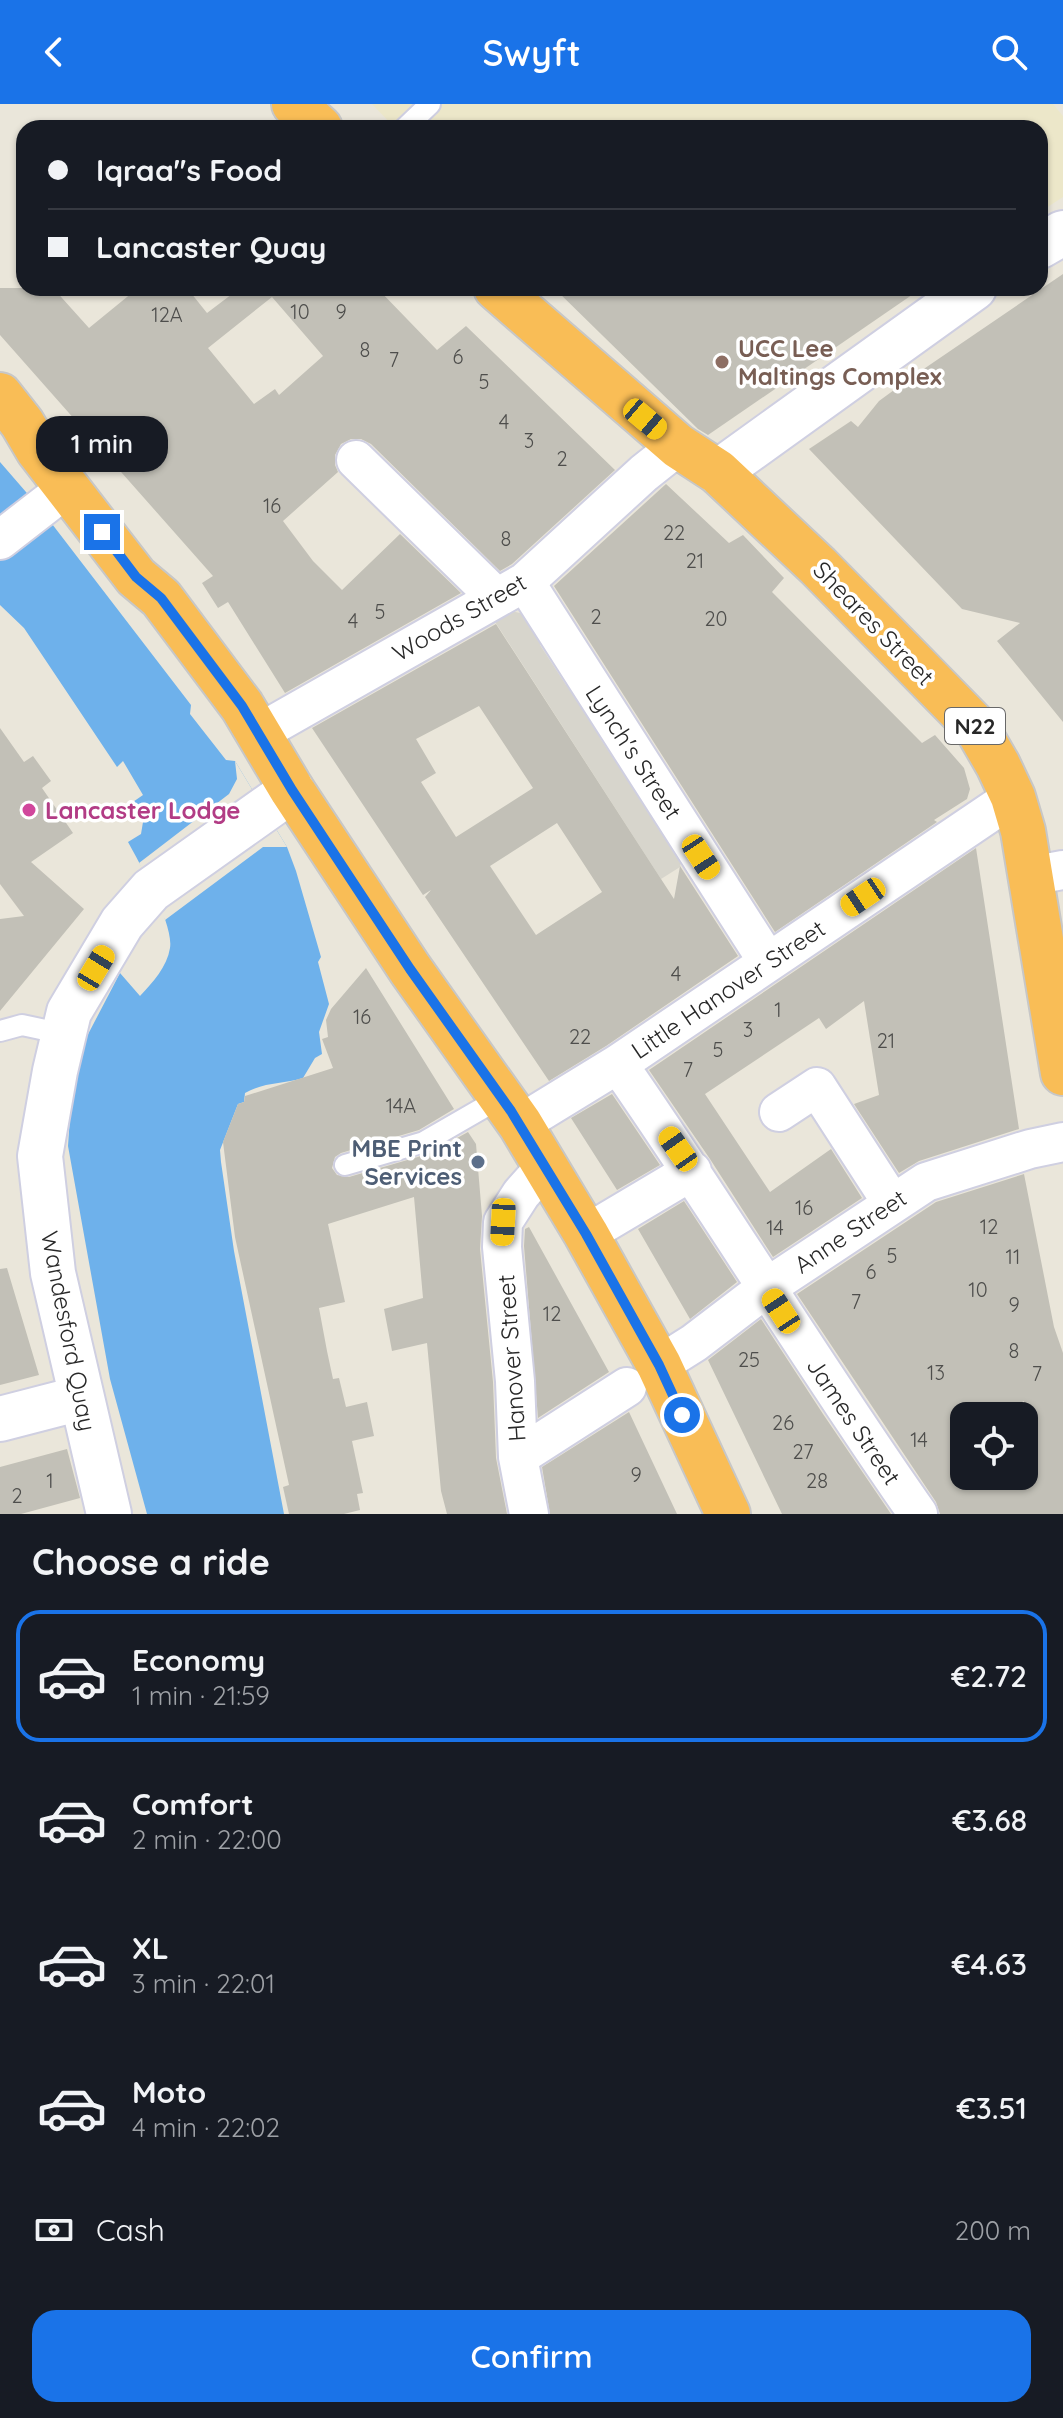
<!DOCTYPE html>
<html lang="en">
<head>
<meta charset="utf-8">
<style>
  body { margin:0; font-family:Quicksand,sans-serif; background:#20242c; color:#f1f3f6; height:100vh; display:flex; flex-direction:column; font-size:30px; white-space:nowrap }
  * { box-sizing:border-box; margin:0 }
  p { font-size:26px; color:#9ea1a6 }
  .icon { flex:none; width:44px; height:44px; fill:none; stroke:currentColor; stroke-width:2; stroke-linecap:round; stroke-linejoin:round }
  .map { position:relative; height:1410px; overflow:hidden }
  .details { display:flex; flex-direction:column; background:#171b24; flex:1 }
  .details>* { flex:none }
  .hud { position:absolute; left:16px; top:16px; width:1032px; height:176px; border-radius:24px; box-shadow:0 2px 6px #0004; display:grid; align-content:center; height:176px; padding:0 32px; background:#171b24 }
  .tools { position:absolute; left:950px; top:1298px; display:grid; gap:16px }
  .tools a { display:grid; place-items:center; width:88px; height:88px; border-radius:16px; background:#171b24; box-shadow:0 2px 6px #0004; font-size:40px }
  .end { position:absolute; width:36px; height:36px; margin:-18px; border:10px solid #1a73e8; background:#fff; box-shadow:0 0 0 4px #fff }
  .from { border-radius:50% }
  .bubble { position:absolute; height:56px; border-radius:24px; background:#171b24; box-shadow:0 2px 6px #0004; font-size:26px; font-weight:600; line-height:56px; text-align:center }
  .car { position:absolute; width:24px; height:48px; margin:-24px -12px; border-radius:10px; box-shadow:0 0 6px 2px #0007; background:linear-gradient(#f5c518 24%,#345 0 40%,#f5c518 0 76%,#345 0 86%,#f5c518 0) }
  .hud b { display:flex; align-items:center; gap:28px; height:76px; font-size:30px }
  .hud b+b { border-top:2px solid #363941 }
  .hud i { width:20px; height:20px; background:#f1f3f6 }
  ul { padding:0; list-style:none }
  li { display:flex; align-items:center; gap:24px; height:132px; margin:0 16px 12px; padding:0 16px; border:4px solid transparent; border-radius:24px }
  li div { flex:1 }
  li b { display:block; font-size:30px }
  li em { font-style:normal; font-weight:600 }
  li.on { border-color:#1a73e8 }
  li>.icon { width:72px; height:72px; stroke-width:1.5 }
  h2 { padding:0 32px; font-size:36px; line-height:96px }
  .pay { display:flex; align-items:center; gap:20px; height:88px; padding:0 32px; font-size:30px }
  .pay p { margin-inline-start:auto }
  .cta { display:flex; gap:16px; margin-top:auto; padding:16px 32px }
  .cta a { flex:1; height:92px; border-radius:24px; background:#1a73e8; color:#fff; font-size:32px; font-weight:600; line-height:92px; text-align:center }
  header { display:flex; justify-content:space-between; align-items:center; height:104px; padding:0 32px; background:#1a73e8; color:#fff; font-size:36px; font-weight:600 }
  .map>svg:first-child { display:block }
  .education { fill:#ece7c9 }
  .plaza { fill:#d7d5cc }
  .water { fill:#6eb1eb }
  .pier { fill:#eae6da }
  .building { fill:#c2c0b7; fill-rule:evenodd }
  .lines { fill:none; stroke-linecap:round; stroke-linejoin:round }
  .lane-casing { stroke:#cfcfe1; stroke-width:24 }
  .street-casing { stroke:#cfcfe1; stroke-width:42 }
  .secondary-casing { stroke:#cfcfe1; stroke-width:48 }
  .highway-casing { stroke:#c7c7c7; stroke-width:48 }
  .lane { stroke:#fff; stroke-width:20 }
  .street { stroke:#fff; stroke-width:38 }
  .secondary { stroke:#fff; stroke-width:44 }
  .highway { stroke:#f9bd56; stroke-width:44 }
  .route { stroke:#1a73e8; stroke-width:10 }
  .education-dot { fill:#8d6e63; stroke:#fff; stroke-width:3 }
  .hotel-dot { fill:#d1479c; stroke:#fff; stroke-width:3 }
  .service-dot { fill:#5c6f8a; stroke:#fff; stroke-width:3 }
  .labels { text-anchor:middle; dominant-baseline:central; stroke-width:7; stroke-linejoin:round; paint-order:stroke }
  .number-label { font-size:20px; fill:#4e4e4c }
  .shield { fill:#fff; stroke:#686868; stroke-width:2 }
  .shield-label { font-size:22px; font-weight:bold; fill:#282828 }
  .education-label { font-size:24px; font-weight:bold; fill:#785e54; stroke:#fff; text-anchor:start }
  .street-label { font-size:24px; fill:#282828; stroke:#fff }
  .hotel-label { font-size:24px; font-weight:bold; fill:#b23c85; stroke:#fff; text-anchor:start }
  .service-label { font-size:24px; font-weight:bold; fill:#4e5e75; stroke:#fff; text-anchor:end }
</style>
</head>
<body>
<header><svg class="icon" aria-label="back" viewBox="0 0 24 24"><path d="M15 5l-7 7 7 7"/></svg>Swyft<svg class="icon" aria-label="search" viewBox="0 0 24 24"><circle cx="10" cy="10" r="6"/><path d="M15 15l6 6"/></svg></header>
<div class="map">
<svg width="1063" height="1410" viewBox="0 0 1063 1410">
  <rect width="100%" height="100%" fill="#eae6da"/>
  <path class="education" d="M372,0H1053L1063,12V93L1040,108V24H395Z"/>
  <path class="plaza" d="M507,506L524,510L543,525L540,541L566,581L579,582L602,617L600,634L653,714L668,717L684,743L680,763L661,775L492,513Z"/>
  <path class="water" d="M0,358L39,403L191,601L190,610L226,656L235,657L287,743L296,767L321,853L318,858L329,900L319,928L322,950L315,954L303,974C283,980 264,978 245,989L244,998L238,1000L220,1046L221,1058L234,1147L284,1410H147L110,1275L68,1042L72,985L84,938L120,869L140,892C153,878 167,863 170,844C174,820 140,760 128,738L141,730L143,718L130,700L143,691L123,657L117,663L24,524L0,501Z"/>
  <path class="pier" d="M235,657L287,743H263L165,816L139,759L229,690L237,675Z"/>
  <path class="building" d="M1063,170V618L997,537L1020,519L962,505L809,345L851,317L858,323L879,297L909,275Z
    M0,184H53L89,224L138,184H187L207,209L240,184H377L437,246L466,222L615,366L512,460L500,467L371,340L361,335H351L341,340L335,351V361L338,368L283,417L313,457L342,486L400,430L461,489L285,589L228,498L218,504L202,479L213,472L0,231ZM272,193L323,252L279,291L275,285L254,300L208,244Z
    M554,184H922L708,331L698,325Z
    M666,380L729,439L743,431L784,474L772,488L922,639L935,631L964,664L970,685L967,695L934,716L937,718L775,828L554,482Z
    M496,520L674,795L680,762L738,852L606,942L549,977L425,793L431,786L423,791L312,624ZM479,602L533,684L456,733L421,678L436,669L416,635ZM557,719L602,788L536,831L490,762Z
    M0,624L24,658L33,652L51,677L42,684L73,729L31,758L84,805L0,907V815L24,812L0,780Z
    M976,744L1019,1025L919,1057L899,1069L854,1000L879,991L864,897L826,925L819,914L705,990L770,1088L831,1045L862,1094L773,1153L710,1055L649,966Z
    M366,864L454,1005L419,1026L341,1049L335,1053L332,1064L337,1071L349,1073L428,1050L468,1028L476,1040L482,1112L480,1145L493,1278L496,1354L507,1410H447L441,1387L427,1239L392,1247L384,1205L423,1194L414,1093L328,1120L345,1198L319,1204L327,1247L333,1275L339,1274L346,1303L367,1298L374,1332L352,1337L363,1389L357,1390L360,1406L344,1410H289L283,1383L289,1381L235,1133L223,1038L238,1000L244,998L245,992L333,964L322,935L328,933L326,916L331,905Z
    M612,990L660,1061L617,1086L571,1014Z
    M1024,1070L1054,1223L1063,1249V1410H940L936,1398L797,1190L936,1098ZM1024,1297V1372H964V1312H994Z
    M684,1097L737,1178L690,1215L638,1125Z
    M529,1123L609,1268L538,1314L524,1142L525,1125Z
    M7,1164L39,1271L0,1281V1165Z
    M761,1215L823,1310L891,1410H782L708,1256Z
    M629,1308L677,1410H550L542,1363Z
    M67,1345L80,1394L21,1410H0V1363Z"/>
  <g class="lines">
    <defs>
      <path id="lane" d="M405,24L430,0
        M0,927L22,921L64,930
        M345,1061L424,1038L502,993"/>
      <path id="street" d="M356,356L496,493
        M0,436L67,384
        M525,478L768,858
        M259,629L525,478L644,369L678,342
        M1031,772L1063,766
        M618,960C721,1108 814,1262 918,1410
        M779,1008L817,983L892,1099
        M520,1020L618,960L1013,693
        M586,1130L692,1067
        M659,1261L694,1239L766,1184L926,1078L1030,1045L1063,1038
        M518,1353L627,1283
        M529,1410L518,1353L515,1277L502,1143L503,1118L521,1090L545,1063"/>
      <path id="secondary" d="M1040,142L1063,129
        M718,368L974,184
        M0,1315L81,1294
        M109,1410L53,1169L40,1052L55,967L69,908L122,819L151,786L292,686"/>
      <path id="highway" d="M294,0L320,24
        M496,184L678,342L718,368L818,462L976,623L998,661L1013,693L1023,727L1063,969
        M0,291L22,319L38,346L136,473L161,494L242,602L292,686L410,865L520,1020L586,1130L659,1261L728,1410"/>
    </defs>
    <use href="#lane" class="lane-casing"/>
    <use href="#street" class="street-casing"/>
    <use href="#secondary" class="secondary-casing"/>
    <use href="#highway" class="highway-casing"/>
    <use href="#lane" class="lane"/>
    <use href="#street" class="street"/>
    <use href="#secondary" class="secondary"/>
    <use href="#highway" class="highway"/>
  </g>
  <g class="lines">
    <path class="route" d="M102,428L136,473L161,494L242,602L292,686L410,865L511,1007L586,1130L659,1261L682,1311"/>
  </g>
  <circle class="education-dot" cx="722" cy="258" r="8"/>
  <circle class="hotel-dot" cx="29" cy="706" r="8"/>
  <circle class="service-dot" cx="478" cy="1058" r="8"/>
  <g class="labels">
    <g class="number-label">
      <text x="300" y="207">10</text>
      <text x="341" y="207">9</text>
      <text x="167" y="210">12A</text>
      <text x="365" y="245">8</text>
      <text x="458" y="252">6</text>
      <text x="394" y="255">7</text>
      <text x="484" y="277">5</text>
      <text x="504" y="317">4</text>
      <text x="529" y="336">3</text>
      <text x="562" y="354">2</text>
      <text x="272" y="401">16</text>
      <text x="674" y="428">22</text>
      <text x="506" y="434">8</text>
      <text x="695" y="456">21</text>
      <text x="380" y="507">5</text>
      <text x="596" y="512">2</text>
      <text x="716" y="514">20</text>
      <text x="353" y="516">4</text>
      <text x="676" y="869">4</text>
      <text x="778" y="905">1</text>
      <text x="362" y="912">16</text>
      <text x="748" y="925">3</text>
      <text x="580" y="932">22</text>
      <text x="886" y="936">21</text>
      <text x="718" y="945">5</text>
      <text x="688" y="965">7</text>
      <text x="401" y="1001">14A</text>
      <text x="804" y="1103">16</text>
      <text x="989" y="1122">12</text>
      <text x="775" y="1123">14</text>
      <text x="892" y="1151">5</text>
      <text x="1013" y="1152">11</text>
      <text x="871" y="1167">6</text>
      <text x="978" y="1185">10</text>
      <text x="856" y="1197">7</text>
      <text x="1014" y="1200">9</text>
      <text x="552" y="1209">12</text>
      <text x="1014" y="1246">8</text>
      <text x="749" y="1255">25</text>
      <text x="936" y="1268">13</text>
      <text x="1037" y="1269">7</text>
      <text x="783" y="1318">26</text>
      <text x="919" y="1335">14</text>
      <text x="803" y="1347">27</text>
      <text x="636" y="1370">9</text>
      <text x="50" y="1376">1</text>
      <text x="817" y="1376">28</text>
      <text x="17" y="1391">2</text>
    </g>
    <rect class="shield" x="945" y="604" width="60" height="36" rx="6"/>
    <g class="shield-label">
      <text x="975" y="622">N22</text>
    </g>
    <g class="education-label">
      <text x="738" y="244">UCC Lee<tspan x="738" dy="28">Maltings Complex</tspan></text>
    </g>
    <g class="street-label">
      <text transform="translate(459 513) rotate(-30)">Woods Street</text>
      <text transform="translate(874 519) rotate(46)">Sheares Street</text>
      <text transform="translate(634 648) rotate(57)">Lynch's Street</text>
      <text transform="translate(728 885) rotate(-34)">Little Hanover Street</text>
      <text transform="translate(850 1127) rotate(-34)">Anne Street</text>
      <text transform="translate(69 1227) rotate(79)">Wandesford Quay</text>
      <text transform="translate(511 1254) rotate(-94)">Hanover Street</text>
      <text transform="translate(854 1317) rotate(56)">James Street</text>
    </g>
    <g class="hotel-label">
      <text x="45" y="706">Lancaster Lodge</text>
    </g>
    <g class="service-label">
      <text x="462" y="1044">MBE Print<tspan x="462" dy="28">Services</tspan></text>
    </g>
  </g>
</svg>
<div class="tools">
<a><svg class="icon" aria-label="locate" viewBox="0 0 24 24"><circle cx="12" cy="12" r="6"/><path d="M12 2v4M12 18v4M2 12h4M18 12h4"/></svg></a>
</div>
<i class="end from" style="left:682px;top:1311px"></i>
<i class="end" style="left:102px;top:428px"></i>
<div class="bubble" style="left:36px;top:312px;width:132px">1 min</div>
<i class="car" style="left:645px;top:315px;rotate:130deg"></i>
<i class="car" style="left:701px;top:753px;rotate:147deg"></i>
<i class="car" style="left:863px;top:793px;rotate:236deg"></i>
<i class="car" style="left:96px;top:864px;rotate:31deg"></i>
<i class="car" style="left:678px;top:1045px;rotate:325deg"></i>
<i class="car" style="left:503px;top:1118px;rotate:183deg"></i>
<i class="car" style="left:781px;top:1207px;rotate:327deg"></i>
<div class="hud">
<b><i class="from"></i>Iqraa''s Food</b>
<b><i></i>Lancaster Quay</b>
</div>
</div>
<section class="details">
<h2>Choose a ride</h2>
<ul>
<li class="on"><svg class="icon" aria-label="car" viewBox="0 0 24 24"><path d="M5 17H2v-5l4-1 3-4h7l3 4 3 1v5h-3M9 17h6M6 11h13"/><circle cx="7" cy="17" r="2"/><circle cx="17" cy="17" r="2"/></svg><div><b>Economy</b><p>1 min · 21:59</p></div><em>€2.72</em></li>
<li><svg class="icon" aria-label="car" viewBox="0 0 24 24"><path d="M5 17H2v-5l4-1 3-4h7l3 4 3 1v5h-3M9 17h6M6 11h13"/><circle cx="7" cy="17" r="2"/><circle cx="17" cy="17" r="2"/></svg><div><b>Comfort</b><p>2 min · 22:00</p></div><em>€3.68</em></li>
<li><svg class="icon" aria-label="car" viewBox="0 0 24 24"><path d="M5 17H2v-5l4-1 3-4h7l3 4 3 1v5h-3M9 17h6M6 11h13"/><circle cx="7" cy="17" r="2"/><circle cx="17" cy="17" r="2"/></svg><div><b>XL</b><p>3 min · 22:01</p></div><em>€4.63</em></li>
<li><svg class="icon" aria-label="car" viewBox="0 0 24 24"><path d="M5 17H2v-5l4-1 3-4h7l3 4 3 1v5h-3M9 17h6M6 11h13"/><circle cx="7" cy="17" r="2"/><circle cx="17" cy="17" r="2"/></svg><div><b>Moto</b><p>4 min · 22:02</p></div><em>€3.51</em></li>
</ul>
<div class="pay"><svg class="icon" aria-label="cash" viewBox="0 0 24 24"><path d="M3 7h18v10H3z"/><circle cx="12" cy="12" r="2"/></svg>Cash<p>200 m</p></div>
<div class="cta"><a>Confirm</a></div>
</section>
</body>
</html>
